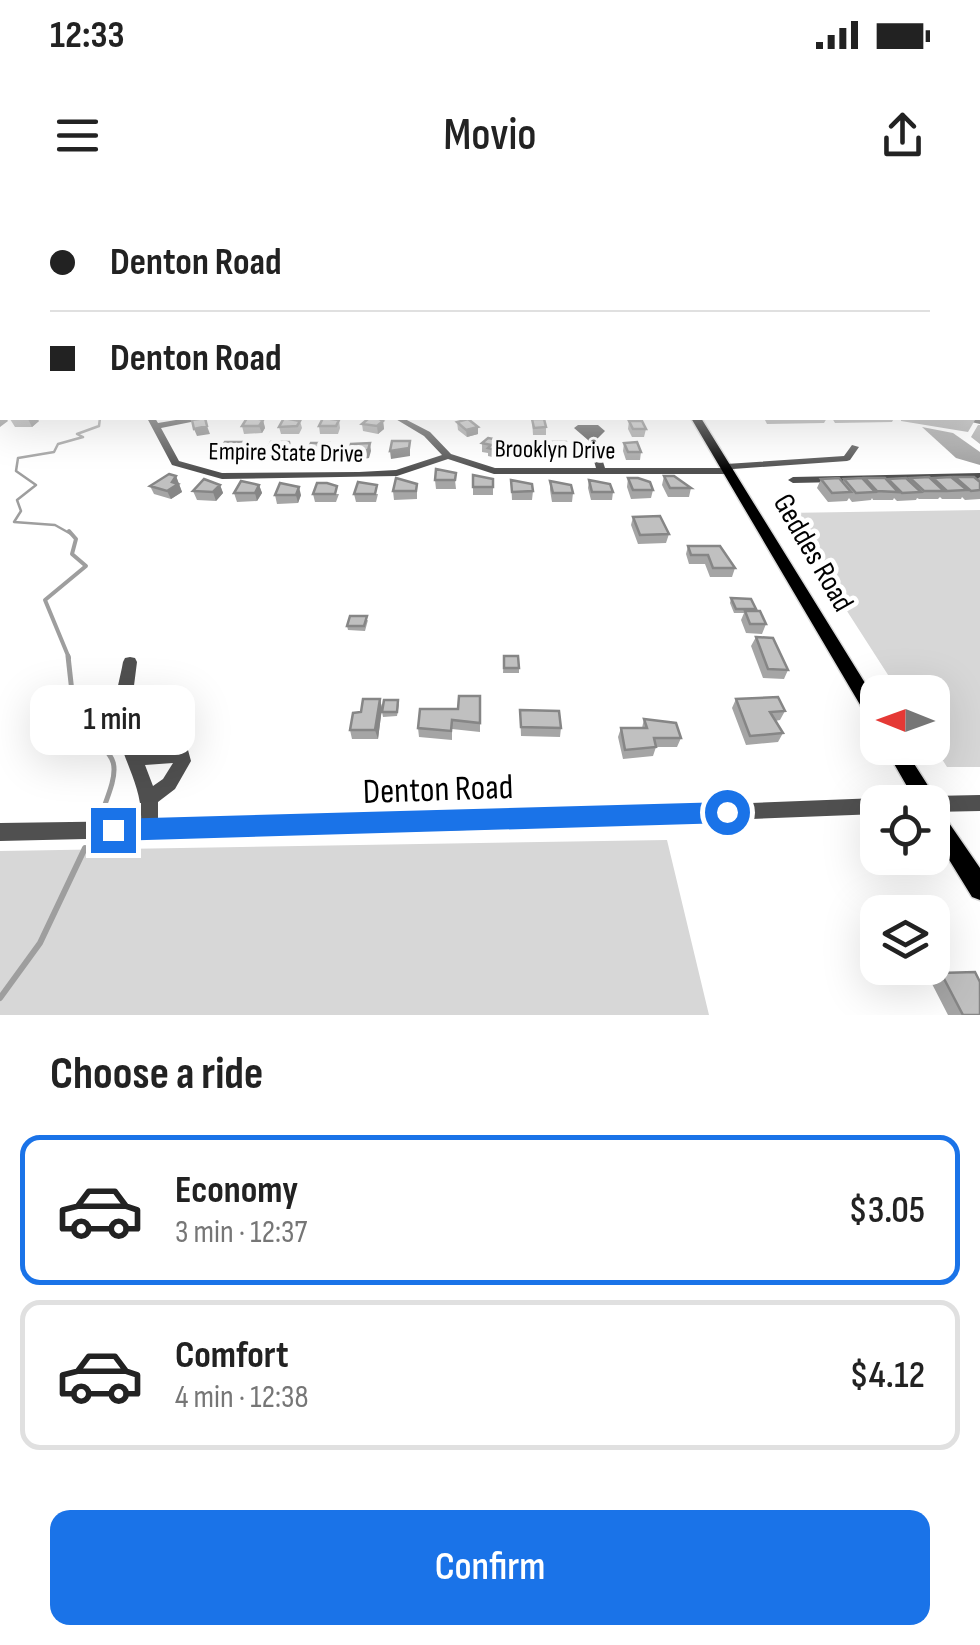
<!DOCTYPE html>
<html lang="en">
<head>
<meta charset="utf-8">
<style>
  body { margin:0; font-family:"Sofia Sans Condensed",sans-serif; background:#f2f2f2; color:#222; height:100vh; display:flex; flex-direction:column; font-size:38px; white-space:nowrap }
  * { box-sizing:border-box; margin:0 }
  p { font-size:32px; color:#767676 }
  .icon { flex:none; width:55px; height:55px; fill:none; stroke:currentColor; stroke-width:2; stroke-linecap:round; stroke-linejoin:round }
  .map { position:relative; height:815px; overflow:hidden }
  .panel { display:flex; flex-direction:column; background:#fff; flex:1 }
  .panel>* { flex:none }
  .hud { position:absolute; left:0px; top:0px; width:980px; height:220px; box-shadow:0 10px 40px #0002; display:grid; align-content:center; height:220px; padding:0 50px; background:#fff }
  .needle { width:65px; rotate:271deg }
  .controls { position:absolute; left:860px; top:475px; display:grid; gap:20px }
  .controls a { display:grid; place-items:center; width:90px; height:90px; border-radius:20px; background:#fff; box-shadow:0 10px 40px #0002; font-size:50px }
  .end { position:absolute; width:45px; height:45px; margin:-22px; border:12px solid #1a73e8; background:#fff; box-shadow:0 0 0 5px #fff }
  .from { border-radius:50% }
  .bubble { position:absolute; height:70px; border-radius:20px; background:#fff; box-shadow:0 10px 40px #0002; font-size:32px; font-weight:600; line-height:70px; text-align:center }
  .hud b { display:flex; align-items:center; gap:35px; height:95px; font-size:38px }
  .hud b+b { border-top:2px solid #e0e0e0 }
  .hud i { width:25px; height:25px; background:#222 }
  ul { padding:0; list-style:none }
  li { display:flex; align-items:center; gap:30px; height:150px; margin:0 20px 15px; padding:0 30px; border:5px solid #e0e0e0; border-radius:20px }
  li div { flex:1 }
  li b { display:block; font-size:38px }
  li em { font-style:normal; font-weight:600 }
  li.selected { border-color:#1a73e8 }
  li>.icon { width:90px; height:90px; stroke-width:1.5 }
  h2 { padding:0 50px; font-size:45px; line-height:120px }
  .button { display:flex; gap:20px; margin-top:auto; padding:20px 50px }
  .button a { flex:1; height:115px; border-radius:20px; background:#1a73e8; color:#fff; font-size:40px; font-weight:600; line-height:115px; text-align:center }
  .status { display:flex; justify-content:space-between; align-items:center; height:70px; padding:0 50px; background:#fff; direction:ltr }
  .status svg { height:28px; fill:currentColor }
  header { display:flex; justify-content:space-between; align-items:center; height:130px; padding:0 50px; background:#fff; font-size:45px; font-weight:600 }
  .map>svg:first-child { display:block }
  .green { fill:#d7d7d7 }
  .water { fill:#9e9e9e }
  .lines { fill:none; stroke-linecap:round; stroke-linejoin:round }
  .stream-far3 { stroke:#9e9e9e; stroke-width:2.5 }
  .stream-far2 { stroke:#9e9e9e; stroke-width:4 }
  .stream-far1 { stroke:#9e9e9e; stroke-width:5 }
  .stream { stroke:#9e9e9e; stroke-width:6 }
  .major-casing { stroke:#dbdbdb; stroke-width:3 }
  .minor { fill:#505050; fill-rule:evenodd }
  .major { fill:#000; fill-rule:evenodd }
  .wall { fill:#a5a5a5 }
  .shaded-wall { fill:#868686 }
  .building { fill:#c0c0c0; stroke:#868686; stroke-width:2.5 }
  .route { fill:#1a73e8 }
  .labels { text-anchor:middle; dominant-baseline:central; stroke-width:9; stroke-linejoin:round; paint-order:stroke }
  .far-street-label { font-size:25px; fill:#000; stroke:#fff }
  .street-label { font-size:30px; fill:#000; stroke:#fff }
  .near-street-label { font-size:35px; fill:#000; stroke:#fff }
</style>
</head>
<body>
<div class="status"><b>12:33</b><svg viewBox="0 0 49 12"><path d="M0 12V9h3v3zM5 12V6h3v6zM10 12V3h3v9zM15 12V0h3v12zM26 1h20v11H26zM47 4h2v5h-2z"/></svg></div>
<header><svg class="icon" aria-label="menu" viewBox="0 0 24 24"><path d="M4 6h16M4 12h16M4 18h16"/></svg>Movio<svg class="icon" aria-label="share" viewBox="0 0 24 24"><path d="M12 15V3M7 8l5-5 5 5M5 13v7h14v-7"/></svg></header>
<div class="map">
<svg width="980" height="815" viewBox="0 0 980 815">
  <rect width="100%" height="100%" fill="#fff"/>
  <path class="green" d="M980,310V567H947L933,545L932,492H899L784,313Z
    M667,640L709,815H0V651Z"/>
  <path class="water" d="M922,227L953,233L980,252V265L956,258Z"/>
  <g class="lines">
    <path class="stream-far3" d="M71,334L55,325L14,322L21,311L17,300L36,285L16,271L18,258L54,252L58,244L83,237L77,234L99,226L100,218"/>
    <path class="stream-far2" d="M69,331L76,339L72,354L86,366L45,400L69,458"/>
    <path class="stream-far1" d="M68,456L76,528C122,558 121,562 101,615"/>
    <path class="stream" d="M0,798L40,743L85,648"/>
    <defs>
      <path id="major" d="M691,218H701L878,504V527L872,525Z
        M885,548H904L934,595L936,604L980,668V700L972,697L932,632V602H916Z"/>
    </defs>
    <use href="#major" class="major-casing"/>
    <path class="minor" d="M0,171H2V176H0Z
      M0,206H2V210H0Z
      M978,209H980V213H978Z
      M147,218H155L158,223L188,218H202L201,220L161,228L179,261L222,273L359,272L396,270L442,255L424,236L394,218H403L430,232L451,254L495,268H596L588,240L574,228L578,225H598L605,231L596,240L605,268H722L723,265L726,264L844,256L852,245L859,247L850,260L847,261L733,269L732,273L729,274H494L448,259L397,276L222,279L172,265Z
      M962,218L980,219V224L963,220Z
      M980,273V279L793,283L788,280L793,277Z
      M130,457L135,458L137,462L130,517L139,552L182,548L188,550L191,561L175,589L158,602V620L467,614L878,598L885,602H878V614L467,630L0,641V623L141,621C143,584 118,554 115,518C113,500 120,480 123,462L125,458ZM173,563L163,579L153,586L145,565Z
      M980,595V611L932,612V602H924L926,598L932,596Z"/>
    <use href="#major" class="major"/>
  </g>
  <path class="wall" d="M13,218L39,221L32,227H15L10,219Z
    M764,218H827L824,223L767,224Z
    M832,218H894L892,222L835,223Z
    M901,218H973L975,220L968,232L901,221Z
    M532,219L546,227V235H533Z
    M263,220L265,228L262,233L244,234L242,226Z
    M339,220L340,228L338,234H320L319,226Z
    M300,221L302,228L299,234H281L279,227Z
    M383,221L384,229L378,234L363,231L362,224Z
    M629,221L646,229L644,237H632L628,229Z
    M457,222L478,234L467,237L458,230Z
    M978,225H980V244L971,237Z
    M505,241L504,249L497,258L488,256V253L482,252V243Z
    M553,242L568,252V260H554L552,250Z
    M624,243L641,252L640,260H626L623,251Z
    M473,275L493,279V295H473Z
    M176,276L182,292L171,299L154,294L150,286Z
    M664,276L691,288L689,297H668L662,285Z
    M955,277L977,279L980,277V299L965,300L962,297L961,299H942L940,297L938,299H919L917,298L916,300L897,301L894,298L893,300H873L872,298L871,300L852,302L849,298L847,301L828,302L817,288L821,279L842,282L844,279L864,280L865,278L887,281L888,279L909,280L910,278L932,280L933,278L954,279Z
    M628,278L653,290L651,298L631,299L627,287Z
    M435,280H455L456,289H436Z
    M511,280L533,291L532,300H512Z
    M589,280L613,292L612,300H591L588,288Z
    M550,281L573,293L572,302H552L550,290Z
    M417,284V299L394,300L393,291Z
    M220,285L223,293L216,301L197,300L193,291Z
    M259,285L262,293L257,301L237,302L234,293Z
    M313,294H339L336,302H315Z
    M354,294H378L376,302H356Z
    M275,295H301L298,303L277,304Z
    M633,317L669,334L666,343L638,344L631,325Z
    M688,346L735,368L732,377H710L705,364H689L686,354Z
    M731,398L756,409L755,411L766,424L762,434L746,433L741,420L744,413H734L730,403Z
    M368,420L365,431L348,430L347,426Z
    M756,437L788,470L784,479L763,478L751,446Z
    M504,456L519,468V473H503Z
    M480,496V532L452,529V540L419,537L418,528Z
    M380,499L382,508L378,539H352L350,530L361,512Z
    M736,499L785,511L780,520L775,521L783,533L778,542L746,545L732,508Z
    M399,504L397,516L383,517L382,512Z
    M520,510L561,528L560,537L521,536Z
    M644,519L681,538L677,547H656L653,556L623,559L618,537L621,528H642Z
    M941,773L980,815H948L930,780Z"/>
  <path class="shaded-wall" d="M2,214V218H6L8,221L0,227V216Z
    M30,218H37L39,221L32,227L28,219Z
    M263,220L265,228L262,233L259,226Z
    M383,221L384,229L378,234L377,226Z
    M207,226L210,234L197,236L194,229Z
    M478,227V234L467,237L466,230Z
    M410,241V256L391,259L390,251Z
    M505,241L504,249L497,258V250Z
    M243,242L246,250L242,256L221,260L218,252Z
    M290,242L292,250L268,260L266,252Z
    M329,243L331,251L328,258L308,261L306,253Z
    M370,243L371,251L369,258L349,262L348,253Z
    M176,276L182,292L171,299L167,291Z
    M220,285L223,293L216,301L213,292Z
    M259,285L262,293L257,301L255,293Z
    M299,287L301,295L298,303L296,295Z
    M380,499L382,508L378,539L375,530Z"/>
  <path class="building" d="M205,218L207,226L194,229L192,220Z
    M247,218H256L263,220L259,226H242Z
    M284,218L300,221L297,226L279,227Z
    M323,218H324L339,220L336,226H319Z
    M369,218H377L383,221L377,226L362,224Z
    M468,219L478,227L466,230L457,222Z
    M532,219H544L546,227L534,228Z
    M629,221H642L646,229H633Z
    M488,238L505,241L497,250L488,248L491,245L482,243Z
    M392,241H410L409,248L390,251Z
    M225,242H243L240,248L218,252Z
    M271,242H290L266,252Z
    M553,242H566L568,252H555Z
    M637,242L641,252H628L624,243Z
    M311,243H329L327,250L306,253Z
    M370,243L368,250L348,253L351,244Z
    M436,269L456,273L455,280H435Z
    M169,274L176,276L172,282L178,284L167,291L150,286Z
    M473,275L493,279V287H473Z
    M664,276H674L691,288H670Z
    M929,277L944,291H924L910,278Z
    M951,277L967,290L947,291L933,278Z
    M955,277H974L980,282V290L971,291Z
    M396,278L417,284L416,291H393Z
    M628,278H638L650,282L653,290H633Z
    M839,278L851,292L832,293L821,279Z
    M862,278L875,292L856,293L844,279Z
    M865,278H885L898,292L877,291Z
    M906,278L921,292L902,293L888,279Z
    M204,279L220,285L213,292L193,291Z
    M511,280L532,284L533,291L512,292Z
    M589,280L610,284L613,292H592Z
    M241,281L259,285L255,293H234Z
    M550,281L571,285L573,293H553Z
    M358,282L377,285L375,294H354Z
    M280,283L299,287L296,295H275Z
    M317,283H327L337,286L335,294H313Z
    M660,316L669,334L640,335L633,317Z
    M688,346H720L735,368H713L708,355H691Z
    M731,398L751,399L756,409H736Z
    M745,411H760L766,424H750Z
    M350,416H367L364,426H347Z
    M756,437L773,438L788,470L768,469Z
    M504,456H518L519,468H504Z
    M459,496H480V523L452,520L451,531L418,528L420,509H458Z
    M778,497L785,511L770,512L783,533L750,536L736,499Z
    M363,499H380L375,530H350L353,513L361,512Z
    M384,500H398L397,512H382Z
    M520,510L559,511L561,528L521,527Z
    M644,519L676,523L681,538H654L656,547L625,550L621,528H647Z
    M975,772L980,782V815H963L941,773Z"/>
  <linearGradient id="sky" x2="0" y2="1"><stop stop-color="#8aabca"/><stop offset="0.58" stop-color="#fff"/><stop offset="1" stop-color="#fff" stop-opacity="0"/></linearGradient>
  <rect width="980" height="271" fill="url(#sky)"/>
  <path class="route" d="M727,602L738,612L727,623L113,641L101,630L113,619Z"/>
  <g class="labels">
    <g class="far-street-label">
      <text transform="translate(555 250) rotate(1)">Brooklyn Drive</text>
      <text transform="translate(286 253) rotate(1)">Empire State Drive</text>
    </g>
    <g class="street-label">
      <text transform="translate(813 353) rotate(60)">Geddes Road</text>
    </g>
    <g class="near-street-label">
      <text transform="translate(438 590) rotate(-2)">Denton Road</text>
    </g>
  </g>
</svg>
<div class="controls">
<a><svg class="needle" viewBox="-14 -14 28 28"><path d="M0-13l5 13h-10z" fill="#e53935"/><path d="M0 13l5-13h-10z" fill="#767676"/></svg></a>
<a><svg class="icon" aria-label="locate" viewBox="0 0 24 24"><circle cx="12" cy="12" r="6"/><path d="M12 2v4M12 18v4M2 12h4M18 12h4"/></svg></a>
<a><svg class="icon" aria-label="layers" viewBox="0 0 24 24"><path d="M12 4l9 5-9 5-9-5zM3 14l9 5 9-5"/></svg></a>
</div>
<i class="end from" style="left:727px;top:612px"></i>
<i class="end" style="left:113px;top:630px"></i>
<div class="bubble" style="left:30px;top:485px;width:165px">1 min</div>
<div class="hud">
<b><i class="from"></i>Denton Road</b>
<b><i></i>Denton Road</b>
</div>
</div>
<section class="panel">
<h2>Choose a ride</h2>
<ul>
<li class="selected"><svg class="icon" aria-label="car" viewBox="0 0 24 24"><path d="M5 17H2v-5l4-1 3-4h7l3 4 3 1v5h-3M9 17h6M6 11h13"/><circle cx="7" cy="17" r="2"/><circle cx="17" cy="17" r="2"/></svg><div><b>Economy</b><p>3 min · 12:37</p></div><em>$3.05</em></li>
<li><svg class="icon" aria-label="car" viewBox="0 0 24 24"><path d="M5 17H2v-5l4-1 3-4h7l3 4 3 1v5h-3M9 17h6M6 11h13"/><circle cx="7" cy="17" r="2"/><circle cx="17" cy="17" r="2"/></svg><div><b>Comfort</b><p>4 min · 12:38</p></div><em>$4.12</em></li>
</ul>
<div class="button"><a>Confirm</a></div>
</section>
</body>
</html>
